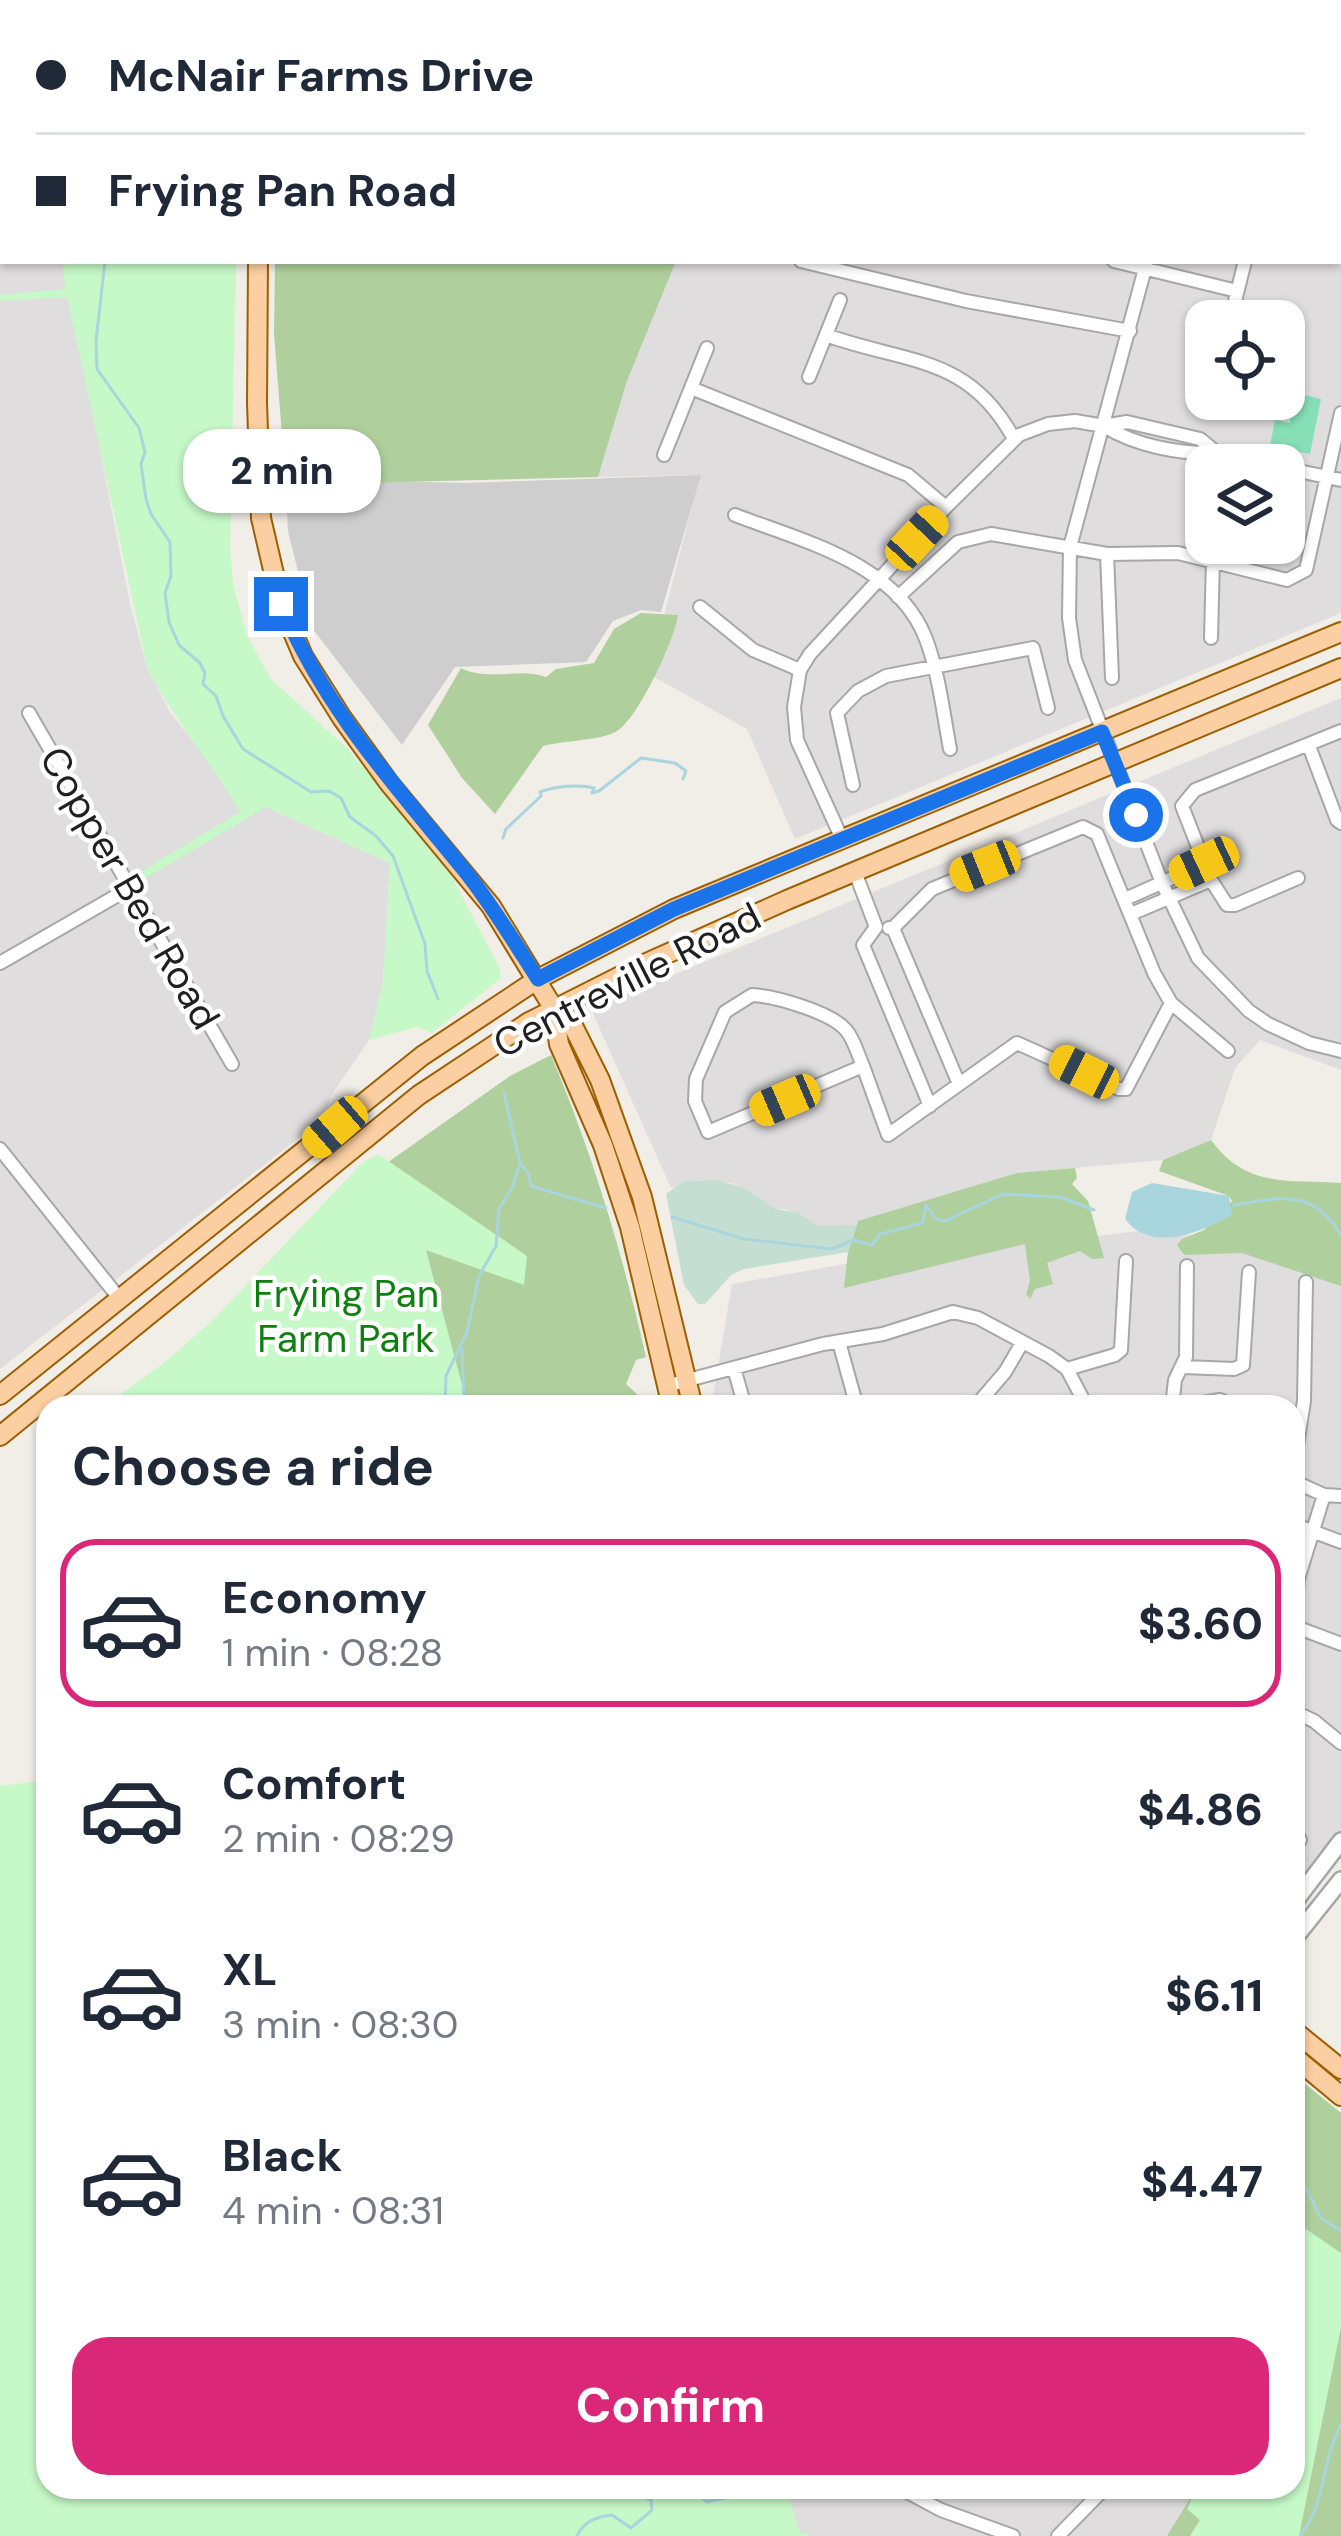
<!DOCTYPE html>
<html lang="en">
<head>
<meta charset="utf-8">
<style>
  body { margin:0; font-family:"DM Sans",sans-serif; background:#f2f2f3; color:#1f2937; height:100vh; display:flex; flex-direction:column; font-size:45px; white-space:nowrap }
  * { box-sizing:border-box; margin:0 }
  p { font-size:39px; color:#747a83 }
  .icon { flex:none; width:66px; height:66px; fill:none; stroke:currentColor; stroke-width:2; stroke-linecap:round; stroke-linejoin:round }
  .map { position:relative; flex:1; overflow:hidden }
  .details { position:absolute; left:36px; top:1395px; width:1269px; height:1104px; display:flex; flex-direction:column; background:#fff; border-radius:36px; box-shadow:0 3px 9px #0004 }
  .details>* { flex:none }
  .banner { position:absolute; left:0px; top:0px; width:1341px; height:264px; box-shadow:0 3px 9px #0004; display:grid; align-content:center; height:264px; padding:0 36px; background:#fff }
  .fabs { position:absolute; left:1185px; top:300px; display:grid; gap:24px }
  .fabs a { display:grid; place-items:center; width:120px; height:120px; border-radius:24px; background:#fff; box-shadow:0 3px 9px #0004; font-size:60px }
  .end { position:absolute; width:54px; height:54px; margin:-27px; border:15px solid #1a73e8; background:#fff; box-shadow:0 0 0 6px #fff }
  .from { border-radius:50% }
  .bubble { position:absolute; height:84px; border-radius:36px; background:#fff; box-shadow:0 3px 9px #0004; font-size:39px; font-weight:800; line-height:84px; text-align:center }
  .car { position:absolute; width:36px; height:72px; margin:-36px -18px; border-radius:15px; box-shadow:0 0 9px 3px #0007; background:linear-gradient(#f5c518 24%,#345 0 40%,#f5c518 0 76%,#345 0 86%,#f5c518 0) }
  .banner b { display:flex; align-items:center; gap:42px; height:114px; font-size:45px }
  .banner b+b { border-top:3px solid #e0e1e3 }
  .banner i { width:30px; height:30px; background:#1f2937 }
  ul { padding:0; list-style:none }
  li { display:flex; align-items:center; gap:36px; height:168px; margin:0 24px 18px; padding:0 12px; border:6px solid transparent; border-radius:36px }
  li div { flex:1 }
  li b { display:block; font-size:45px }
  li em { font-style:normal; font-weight:800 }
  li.on { border-color:#db2777 }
  li>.icon { width:108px; height:108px; stroke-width:1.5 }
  h2 { padding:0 36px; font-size:54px; line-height:144px }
  .primary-button { display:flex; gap:24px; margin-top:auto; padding:24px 36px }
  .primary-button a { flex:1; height:138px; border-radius:36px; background:#db2777; color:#fff; font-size:48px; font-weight:800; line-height:138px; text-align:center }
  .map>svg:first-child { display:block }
  .residential { fill:#dfddde; fill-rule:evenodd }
  .religious { fill:#cecece }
  .forest { fill:#afd09c }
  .wetland { fill:#c4dfd1 }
  .park { fill:#c6f9c7 }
  .pitch { fill:#86dfb7 }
  .water { fill:#a8d5de }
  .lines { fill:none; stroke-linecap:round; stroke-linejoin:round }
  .stream { stroke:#a8d5de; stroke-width:3 }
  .minor-casing { stroke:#a7a7a7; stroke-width:16 }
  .tertiary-casing { stroke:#a7a7a7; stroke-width:20 }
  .primary-casing { stroke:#9c5f01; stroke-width:22 }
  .minor { stroke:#fff; stroke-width:12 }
  .tertiary { stroke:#fff; stroke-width:15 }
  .primary { stroke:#fbcfa2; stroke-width:18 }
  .route { stroke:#1a73e8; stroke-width:15 }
  .labels { text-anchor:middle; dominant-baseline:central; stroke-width:9; stroke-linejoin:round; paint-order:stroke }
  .street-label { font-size:39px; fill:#202020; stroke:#fff }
  .park-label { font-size:39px; fill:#0d800f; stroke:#fff }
</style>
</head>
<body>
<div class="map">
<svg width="1341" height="2536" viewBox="0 0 1341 2536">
  <rect width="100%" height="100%" fill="#f1ede7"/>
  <path class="residential" d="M938,0H1341V613L795,839L747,729L649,674L700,475L598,477L627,381L676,261H1338V3ZM1206,321H1284V399H1206ZM1206,465H1284V543H1206Z
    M0,39L3,261H63L130,604L147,667L171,714L208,759L241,812L266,807L390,863L383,982L369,1040L330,1097L328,1107L304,1134L0,1369Z
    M1341,698V1070L1260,1040L1235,1068L1211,1140L1163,1160L1017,1173L846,1228L819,1226L785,1209H776L745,1188L731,1183L697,1180L671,1188L591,1009Z
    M1163,1228L1341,1280V1858L1293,1919V1407H714L712,1402L732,1284L925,1250L1050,1242Z
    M786,2487H1197L1187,2509L1190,2536H811L799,2532Z"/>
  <path class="religious" d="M285,473L296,479L467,483L701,475L661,612L641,610L613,621L586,662L455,667L402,745L312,628L288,531Z"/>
  <path class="forest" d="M283,0H938V3H282Z
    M275,261H676L627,381L598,477L321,484L285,473L274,334Z
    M641,613L678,615C675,639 638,719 617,731C604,740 561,741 543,746L495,814L462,778L428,725L461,668C489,682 519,667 546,677L556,669L594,663L614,629Z
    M551,1055C593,1155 622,1252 646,1357L636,1360L626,1384L651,1407H262L353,1187L510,1076Z
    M1211,1140C1247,1189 1288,1179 1341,1183V1286L1242,1253L1184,1255L1177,1245L1182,1239L1204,1230L1232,1201L1229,1196L1159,1171L1163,1160Z
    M1075,1168L1077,1178L1072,1184L1088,1201L1104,1258L1092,1259L1080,1251L1047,1263L1053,1284L1035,1289L1030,1299L1026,1294L1030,1281L1025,1244L844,1288L848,1252L858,1221L1017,1173Z
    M1293,2074L1341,2113V2536H1167L1197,2487H1293Z"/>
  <path class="wetland" d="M715,1180L745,1188L776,1209L798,1213L819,1226L857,1225L848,1252L744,1269L731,1275L705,1304H698L684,1285L666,1194L684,1181Z"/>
  <path class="park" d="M63,261H236L230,546L233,584L247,636L271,679L348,749L447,867L500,969L501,978L432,1033L417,1027L369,1040L383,982L390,863L266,807L144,879L140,872L240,812C211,762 173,719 147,667L67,297L0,301V295L65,289Z
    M378,1154L527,1256L524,1285L426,1250L468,1407H103L164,1363L212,1321L363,1162Z
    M48,1780V2487H786L799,2532L811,2536H0V1786Z
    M1293,2220L1341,2253V2327L1299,2536H1190L1200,2520L1187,2509L1197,2487H1293Z"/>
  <path class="pitch" d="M1284,390L1321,399L1310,454L1270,446L1275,420L1290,423V418L1276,414Z"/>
  <path class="water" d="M1152,1183L1229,1196L1232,1215C1201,1232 1152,1254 1125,1219L1132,1192Z"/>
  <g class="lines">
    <path class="stream" d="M64,0L67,3
      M105,261L96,341L97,369L139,428L145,452L141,464L146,499L151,514L170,542L171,576L165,593L169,622L179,645L200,663L205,673L203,684L216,696L223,716L243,749L311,792L329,791L341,798L350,817L376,836L393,856L425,944L427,971L438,999
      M503,838L506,829L541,796L540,792C556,786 579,784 594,788L592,793L599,791L641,758L675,763L686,771L683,779
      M520,1164L528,1172L531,1186L606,1208
      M1234,1205C1280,1197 1315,1189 1341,1235
      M672,1217L744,1239L832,1249L853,1240L872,1245L880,1234L923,1223L926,1205L936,1219L945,1221L1003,1194L1060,1197L1094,1210
      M462,1349L464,1407
      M445,1407L446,1376L467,1332L479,1276L496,1246L499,1209L512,1188L520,1163L504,1093
      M1293,2162L1321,2218L1341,2231
      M689,2487L707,2502L733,2496L734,2487
      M577,2536C584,2521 596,2517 612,2515L631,2528L652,2510L651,2500L643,2497L640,2487
      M1300,2536C1328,2500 1320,2464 1341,2424"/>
    <defs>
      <path id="minor" d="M1070,0L1071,3
        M1338,172L1341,174
        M801,261L966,301L1130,331
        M1114,261L1237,291
        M1147,261L1070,547L1069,618L1075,660L1162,883L1198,958L1249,1011L1268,1024L1309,1043L1341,1051
        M1230,321L1245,261
        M826,335C906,364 968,354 1014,439
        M809,377L840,300
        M691,388L908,475L946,507
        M1217,453L1272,465
        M664,455L707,348
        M1284,468L1341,480
        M735,515C802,541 897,563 926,639C939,674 943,712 950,749
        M1107,554L1112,678
        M898,597L958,542L991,534L1107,554L1178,553L1287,580L1306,570L1341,413
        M700,607L753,650L800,670
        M1211,638L1213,559
        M29,713L232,1064
        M1309,746L1337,820L1341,823
        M853,785L837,713L858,691L886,676L1033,648L1048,708
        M842,839L797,740L794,707L800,670L810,654L946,507L1019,435L1048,424L1075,421L1104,426L1127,422L1200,439L1217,453C1179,454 1136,446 1104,426
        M855,872L876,927
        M1298,878L1235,905H1227L1211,880L1182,806L1195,790L1341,731
        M1125,899L1204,864
        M1131,914L1211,880
        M876,927L863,945L930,1106
        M889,928H893L959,1084
        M893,928L932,889L1083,827L1097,834L1154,973L1171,1003L1228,1051
        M0,963L130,888
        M752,995C774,996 831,1012 846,1030C854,1039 858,1055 863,1066L708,1132L695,1101L696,1079L725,1012Z
        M863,1066L888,1135L1017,1043L1119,1089H1126L1171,1003
        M0,1149L119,1298
        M839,1342L857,1407
        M1184,1367L1234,1369L1243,1365L1249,1272
        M734,1368L745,1407
        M1067,1369L1115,1355L1121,1350L1126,1261
        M666,1386L823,1344L883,1334L953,1312L978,1318L1049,1356L1067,1369L1087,1407
        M975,1407L1005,1372L1022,1343
        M1172,1407L1175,1380L1186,1357L1187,1266
        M1179,1407L1220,1400L1235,1407
        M1293,1471L1304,1401L1306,1282
        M1293,1481L1324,1495L1341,1496
        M1293,1524L1341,1542
        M1296,1627L1341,1644
        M1293,1638L1298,1579L1324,1495
        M1293,1711L1314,1721L1341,1743
        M1293,1826L1300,1840L1293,1852
        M898,2487L941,2510L1013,2536
        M1058,2536L1106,2487"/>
      <path id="tertiary" d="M1239,0L1243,3
        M1338,54L1341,55
        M1293,1904L1341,1841
        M1293,1940L1341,1880"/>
      <path id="primary" d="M265,3V0
        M258,261L257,403L261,518L281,604L303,656L342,718L389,783L491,906L554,1009L559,1044L603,1145L630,1227L672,1407
        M554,1009L573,1026L600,1080L642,1197L693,1407
        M0,1395L422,1056L538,979L674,909L1341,632
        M0,1436L419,1095L529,1022L642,965L787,900L1341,668
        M1293,2030L1341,2069
        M1293,2056L1341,2096"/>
    </defs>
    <use href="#minor" class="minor-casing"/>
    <use href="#tertiary" class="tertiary-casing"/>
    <use href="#primary" class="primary-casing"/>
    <use href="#minor" class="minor"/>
    <use href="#tertiary" class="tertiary"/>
    <use href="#primary" class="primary"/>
  </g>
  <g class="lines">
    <path class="route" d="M281,604C324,708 395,785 465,871C492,905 515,943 538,979L674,909L1102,732L1136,815"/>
  </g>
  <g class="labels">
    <g class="street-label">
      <text transform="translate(130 888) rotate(60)">Copper Bed Road</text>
      <text transform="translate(627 980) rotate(-27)">Centreville Road</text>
    </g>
    <g class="park-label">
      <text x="346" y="1293">Frying Pan<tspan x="346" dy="45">Farm Park</tspan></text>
    </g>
  </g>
</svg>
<div class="fabs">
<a><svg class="icon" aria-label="locate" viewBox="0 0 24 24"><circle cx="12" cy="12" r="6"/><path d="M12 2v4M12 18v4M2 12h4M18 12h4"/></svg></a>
<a><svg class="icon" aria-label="layers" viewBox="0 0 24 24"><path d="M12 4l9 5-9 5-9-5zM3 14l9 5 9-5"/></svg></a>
</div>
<i class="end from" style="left:1136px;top:815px"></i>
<i class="end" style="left:281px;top:604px"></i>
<div class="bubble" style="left:183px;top:429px;width:198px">2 min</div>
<i class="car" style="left:917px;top:538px;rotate:43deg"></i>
<i class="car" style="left:1204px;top:863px;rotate:245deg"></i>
<i class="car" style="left:985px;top:866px;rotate:248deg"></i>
<i class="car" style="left:1084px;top:1072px;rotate:296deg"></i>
<i class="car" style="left:785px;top:1100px;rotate:247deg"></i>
<i class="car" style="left:335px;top:1127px;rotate:229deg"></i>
<div class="banner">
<b><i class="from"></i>McNair Farms Drive</b>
<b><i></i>Frying Pan Road</b>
</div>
<section class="details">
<h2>Choose a ride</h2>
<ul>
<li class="on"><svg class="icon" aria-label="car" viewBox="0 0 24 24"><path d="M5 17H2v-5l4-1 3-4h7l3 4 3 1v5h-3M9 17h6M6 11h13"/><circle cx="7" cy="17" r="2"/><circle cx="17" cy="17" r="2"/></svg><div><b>Economy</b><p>1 min · 08:28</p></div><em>$3.60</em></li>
<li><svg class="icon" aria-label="car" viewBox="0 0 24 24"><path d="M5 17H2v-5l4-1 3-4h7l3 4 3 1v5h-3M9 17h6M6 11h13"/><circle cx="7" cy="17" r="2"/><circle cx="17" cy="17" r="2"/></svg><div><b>Comfort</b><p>2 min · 08:29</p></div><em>$4.86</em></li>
<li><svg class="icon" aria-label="car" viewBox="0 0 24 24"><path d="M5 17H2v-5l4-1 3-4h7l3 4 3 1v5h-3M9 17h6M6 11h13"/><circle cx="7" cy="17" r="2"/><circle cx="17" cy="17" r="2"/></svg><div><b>XL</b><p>3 min · 08:30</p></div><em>$6.11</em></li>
<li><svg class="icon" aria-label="car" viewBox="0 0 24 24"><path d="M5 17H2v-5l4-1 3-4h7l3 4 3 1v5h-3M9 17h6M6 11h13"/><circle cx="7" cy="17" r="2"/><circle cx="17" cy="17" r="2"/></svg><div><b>Black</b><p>4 min · 08:31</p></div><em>$4.47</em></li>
</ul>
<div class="primary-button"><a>Confirm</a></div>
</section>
</div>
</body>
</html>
